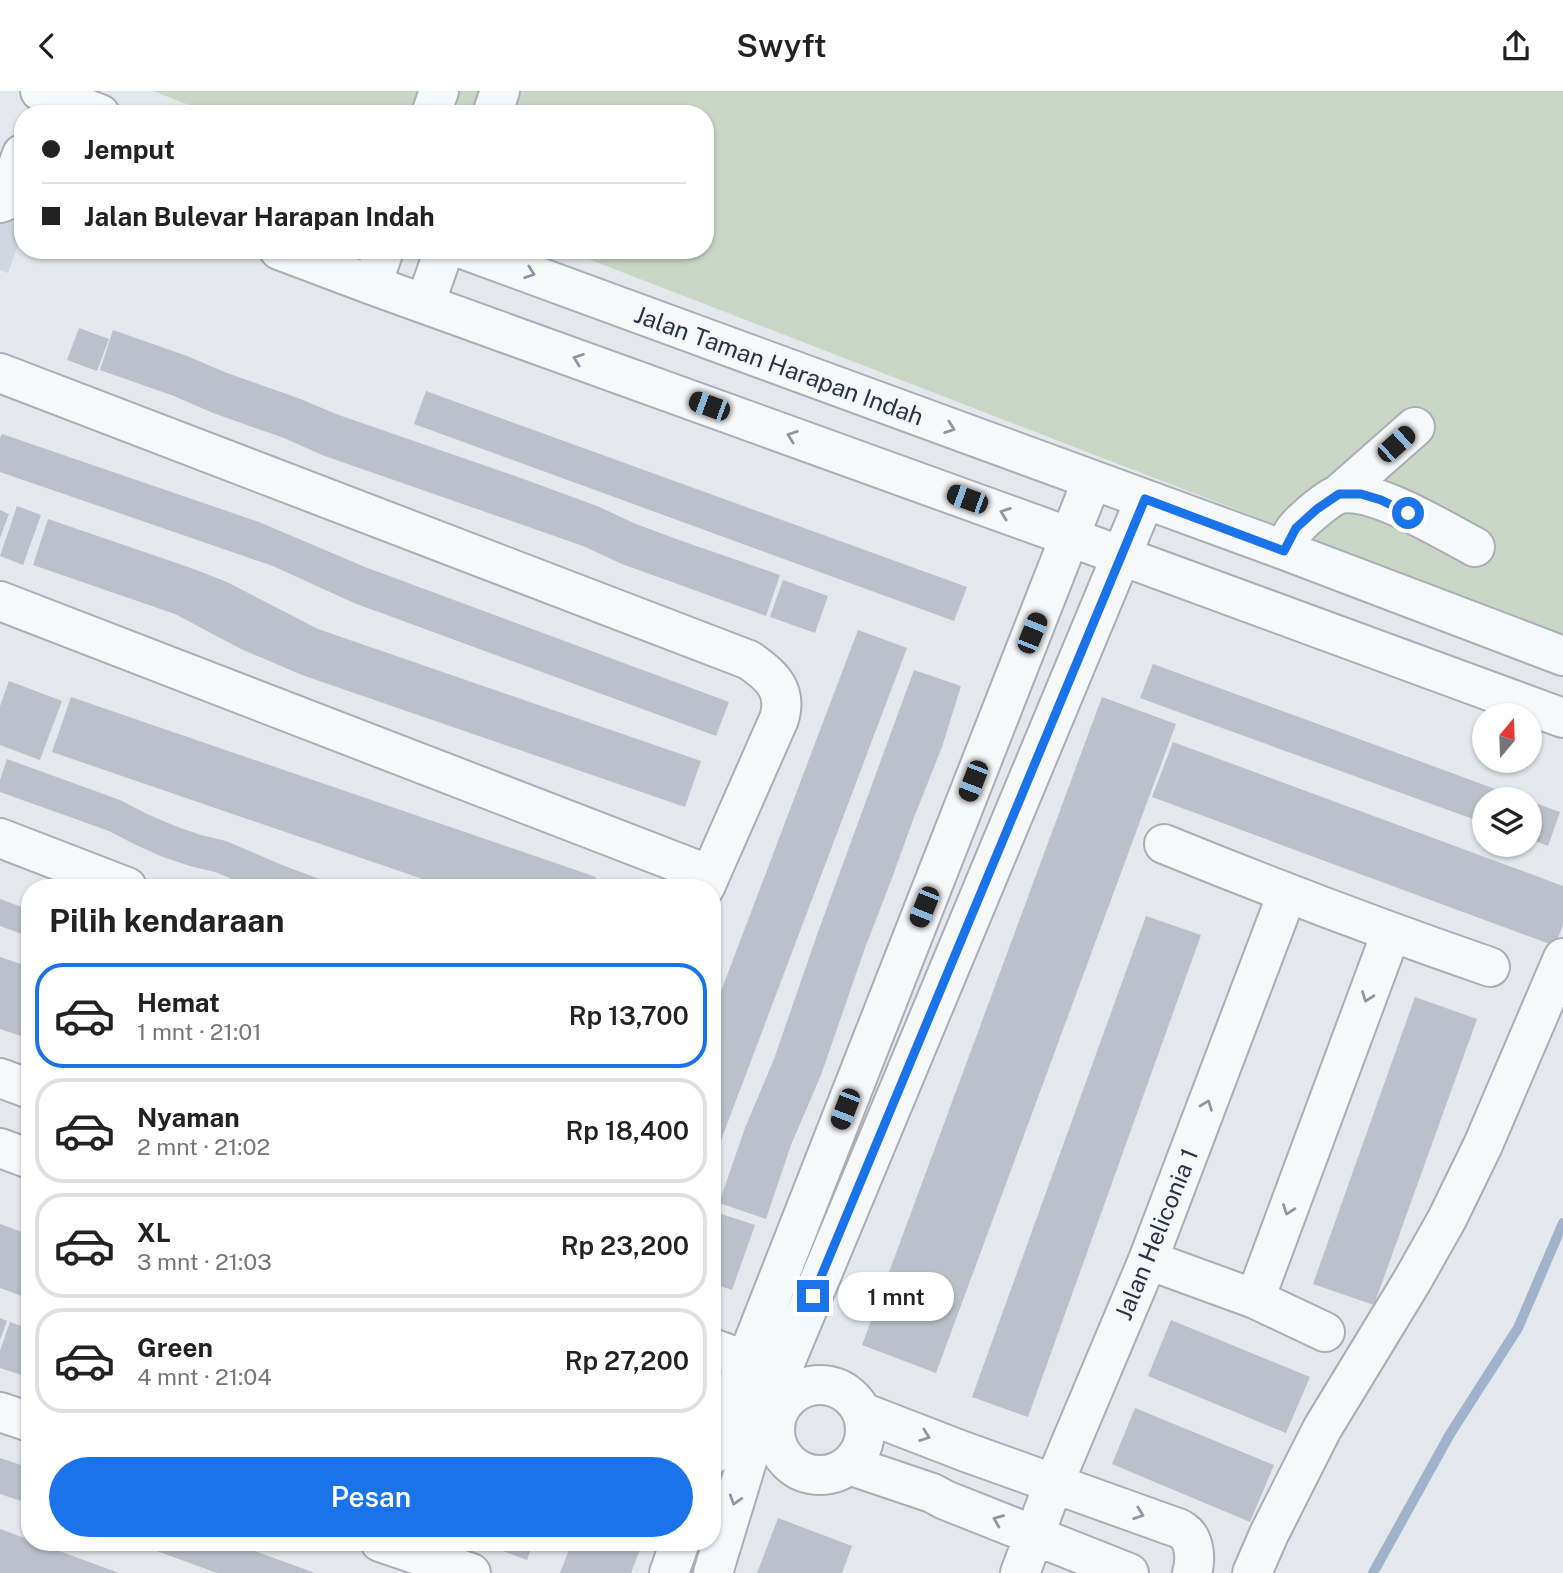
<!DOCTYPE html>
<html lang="id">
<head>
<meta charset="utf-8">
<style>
  body { margin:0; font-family:"Public Sans",sans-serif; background:#f6f6f6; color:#222; height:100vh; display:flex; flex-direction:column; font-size:26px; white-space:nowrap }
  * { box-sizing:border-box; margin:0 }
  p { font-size:23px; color:#767676 }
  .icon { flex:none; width:38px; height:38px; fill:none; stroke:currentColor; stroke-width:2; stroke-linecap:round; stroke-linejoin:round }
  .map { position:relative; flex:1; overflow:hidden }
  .side { position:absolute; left:21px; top:788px; width:700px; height:672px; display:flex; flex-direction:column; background:#fff; border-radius:28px; box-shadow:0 2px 5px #0004 }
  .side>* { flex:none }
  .guide { position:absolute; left:14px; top:14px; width:700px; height:154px; border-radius:28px; box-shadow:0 2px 5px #0004; display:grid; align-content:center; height:154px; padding:0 28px; background:#fff }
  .needle { width:46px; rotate:19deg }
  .tools { position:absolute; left:1472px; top:612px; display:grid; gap:14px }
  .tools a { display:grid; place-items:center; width:70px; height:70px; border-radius:50%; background:#fff; box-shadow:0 2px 5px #0004; font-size:35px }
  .end { position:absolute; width:32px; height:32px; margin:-16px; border:9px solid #1a73e8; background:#fff; box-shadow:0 0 0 4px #fff }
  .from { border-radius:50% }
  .bubble { position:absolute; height:49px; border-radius:24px; background:#fff; box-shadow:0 2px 5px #0004; font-size:23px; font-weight:600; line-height:49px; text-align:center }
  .car { position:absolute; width:21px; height:42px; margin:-21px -10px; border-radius:9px; box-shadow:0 0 5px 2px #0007; background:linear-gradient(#222 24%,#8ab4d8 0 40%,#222 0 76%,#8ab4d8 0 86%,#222 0) }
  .guide b { display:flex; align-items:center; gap:24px; height:66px; font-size:26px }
  .guide b+b { border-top:2px solid #e0e0e0 }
  .guide i { width:18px; height:18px; background:#222 }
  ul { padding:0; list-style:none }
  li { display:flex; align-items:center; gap:21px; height:105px; margin:0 14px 10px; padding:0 14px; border:4px solid #e0e0e0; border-radius:28px }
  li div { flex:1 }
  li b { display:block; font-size:26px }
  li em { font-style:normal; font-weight:600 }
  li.on { border-color:#1a73e8 }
  li>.icon { width:63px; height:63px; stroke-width:1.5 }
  h2 { padding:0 28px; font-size:32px; line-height:84px }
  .cta { display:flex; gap:14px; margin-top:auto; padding:14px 28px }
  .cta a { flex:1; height:80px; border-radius:42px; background:#1a73e8; color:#fff; font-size:28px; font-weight:600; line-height:80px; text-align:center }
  header { display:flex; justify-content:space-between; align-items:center; height:91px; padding:0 28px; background:#fff; font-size:32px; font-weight:600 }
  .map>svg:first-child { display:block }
  .built { fill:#d2d6de }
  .green { fill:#c9d6c5 }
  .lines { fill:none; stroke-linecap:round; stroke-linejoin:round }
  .stream { stroke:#9fb4cc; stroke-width:10 }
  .building { fill:#bbc0ca }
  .minor-casing { stroke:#a9aeb7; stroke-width:42 }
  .minor { stroke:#f7f8fa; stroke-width:38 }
  .oneway { stroke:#9196a0 }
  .route { stroke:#1a73e8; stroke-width:9 }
  .labels { text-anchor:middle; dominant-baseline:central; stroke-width:6; stroke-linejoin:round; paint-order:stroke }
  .street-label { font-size:24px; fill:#2b3445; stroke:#f4f6f9 }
</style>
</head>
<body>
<header><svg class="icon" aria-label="back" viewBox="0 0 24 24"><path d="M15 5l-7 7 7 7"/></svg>Swyft<svg class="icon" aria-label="share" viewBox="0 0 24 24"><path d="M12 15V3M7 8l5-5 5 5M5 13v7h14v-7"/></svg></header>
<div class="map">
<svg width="1563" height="1482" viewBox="0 0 1563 1482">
  <rect width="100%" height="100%" fill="#e4e7ec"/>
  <path class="built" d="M0,68L23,78V139L8,182L0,179Z"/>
  <path class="green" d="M153,0H1563V545L565,159H705V23H212Z"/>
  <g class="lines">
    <path class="stream" d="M1373,1482L1450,1343L1518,1237L1563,1132"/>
  </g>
  <path class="building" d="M79,237L109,248L97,280L67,269Z
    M113,239L187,265L227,282L298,307L336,323L518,386L597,415L636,433L682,450L780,484L766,525L622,473L583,455L322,364L284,347L213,322L174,305L100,279Z
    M426,300L967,496L954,530L414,333Z
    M2,343L259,431L365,476L729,611L716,645L354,512L273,475L0,381V347Z
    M17,415L41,424L23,474L0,465Z
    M0,419L9,423L0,447Z
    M48,428L191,477L227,491L318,538L701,670L685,716L302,584L241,558L175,523L33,474Z
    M783,489L828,505L815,542L770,526Z
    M858,539L907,557L712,1073V924Z
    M1153,573L1392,660L1525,709H1484V732L1211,633L1140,607Z
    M914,579L961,595L942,656L913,729L892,787L865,857L821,984L791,1054L766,1128L719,1112L745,1037L774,968L818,841Z
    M9,590L62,610L40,669L0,654V615Z
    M71,606L596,786L593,796H446L52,661Z
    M1102,606L1176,633L936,1282L862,1254Z
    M1173,651L1563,795V834L1555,855L1152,706Z
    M7,668L120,709L147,723L175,735L201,744L226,750L282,774L341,796H252L215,781L190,775L163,766L136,754L109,740L0,701V689Z
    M1530,710L1560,721L1548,755L1530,748Z
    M0,808L30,819V846L0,835Z
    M1146,825L1201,844L1028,1326L972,1306Z
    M0,866L30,876V948L0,938Z
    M1415,906L1477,928L1374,1214L1313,1193Z
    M712,1120L755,1134L732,1199L712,1192Z
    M0,1133L30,1144V1208L0,1197Z
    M0,1227L7,1230L0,1249Z
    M1171,1229L1310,1286L1286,1342L1148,1285Z
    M10,1231L30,1238V1281L28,1286L0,1277V1260Z
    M1135,1317L1274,1374L1250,1431L1112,1373Z
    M0,1367L30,1377V1413L0,1403Z
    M778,1427L852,1455L842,1482H757Z
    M0,1438L30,1449V1451H35L119,1482H0Z
    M132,1451H230L315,1482H217Z
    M490,1451H533L527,1469L489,1455Z
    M572,1451H643L631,1482H560Z"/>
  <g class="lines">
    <defs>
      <path id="minor" d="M40,0L100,23
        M431,23L439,0
        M492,23L500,0
        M0,112L5,110L22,63
        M279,159L372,194L1070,446L1563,627
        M465,159L1284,459L1563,565
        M372,194L384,159
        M425,213L444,159
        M0,282L749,569C771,584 788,599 779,628L705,796
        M1339,403L1415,336
        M1284,459C1288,452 1291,442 1297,436C1305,427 1329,406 1340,403C1374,396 1444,440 1475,456
        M0,510L710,784
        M0,747L127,796
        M1164,753C1272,797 1380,838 1490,876
        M0,987L30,998
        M0,1057L30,1068
        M1148,1169L1255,1208L1325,1241
        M1255,1208L1391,842
        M712,1257L769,1278
        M775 1339a45 45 0 1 1 90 0a45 45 0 1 1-90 0Z
        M0,1321L30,1331
        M862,1321L963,1360L1172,1435C1176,1436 1179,1437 1183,1440C1195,1448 1196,1469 1192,1482
        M712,1364L746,1270L1092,389
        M849,1374L932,1402L945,1409L1129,1482
        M380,1451L471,1482
        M669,1482L680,1451
        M713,1482L755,1344L1145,408
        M1020,1482L1054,1392L1148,1169L1287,803
        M1252,1482L1269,1443L1322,1338L1412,1190L1447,1128L1483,1054L1563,867"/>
    </defs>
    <use href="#minor" class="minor-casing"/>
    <use href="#minor" class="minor"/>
  </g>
  <defs><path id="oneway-chevron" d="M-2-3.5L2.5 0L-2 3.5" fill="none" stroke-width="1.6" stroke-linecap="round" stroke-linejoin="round" transform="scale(1.75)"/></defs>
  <g class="oneway">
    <use href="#oneway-chevron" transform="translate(530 182) rotate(20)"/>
    <use href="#oneway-chevron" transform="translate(578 268) rotate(-160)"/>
    <use href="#oneway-chevron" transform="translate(950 337) rotate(20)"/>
    <use href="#oneway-chevron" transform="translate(792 345) rotate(-160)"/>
    <use href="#oneway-chevron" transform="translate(1005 422) rotate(-160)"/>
    <use href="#oneway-chevron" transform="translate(1367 906) rotate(110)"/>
    <use href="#oneway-chevron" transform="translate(1207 1014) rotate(-69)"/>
    <use href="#oneway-chevron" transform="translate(1288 1119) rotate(110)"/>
    <use href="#oneway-chevron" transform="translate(925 1345) rotate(20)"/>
    <use href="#oneway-chevron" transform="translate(735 1409) rotate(107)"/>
    <use href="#oneway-chevron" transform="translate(1139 1423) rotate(20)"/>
    <use href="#oneway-chevron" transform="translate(998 1429) rotate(-158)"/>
  </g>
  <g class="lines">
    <path class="route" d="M813,1205L1145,408L1284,460L1296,437L1317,418L1339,403H1361L1381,409L1408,422"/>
  </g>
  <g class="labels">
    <g class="street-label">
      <text transform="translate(779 274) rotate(20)">Jalan Taman Harapan Indah</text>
      <text transform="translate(1156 1143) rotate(-68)">Jalan Heliconia 1</text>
    </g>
  </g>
</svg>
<div class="tools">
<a><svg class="needle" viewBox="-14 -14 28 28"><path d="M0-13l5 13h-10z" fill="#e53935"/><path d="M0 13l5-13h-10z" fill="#767676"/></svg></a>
<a><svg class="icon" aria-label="layers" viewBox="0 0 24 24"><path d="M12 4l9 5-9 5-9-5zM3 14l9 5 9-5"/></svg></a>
</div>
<i class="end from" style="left:1408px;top:422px"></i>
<i class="end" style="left:813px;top:1205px"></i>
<div class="bubble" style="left:838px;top:1181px;width:116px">1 mnt</div>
<i class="car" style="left:709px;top:315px;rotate:290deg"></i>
<i class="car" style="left:1396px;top:353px;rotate:48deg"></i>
<i class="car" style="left:967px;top:408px;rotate:290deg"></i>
<i class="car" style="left:1032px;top:542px;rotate:22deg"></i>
<i class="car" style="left:973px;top:690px;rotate:201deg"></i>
<i class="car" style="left:924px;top:816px;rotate:202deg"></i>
<i class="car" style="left:845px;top:1018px;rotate:201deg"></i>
<div class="guide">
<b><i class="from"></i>Jemput</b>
<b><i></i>Jalan Bulevar Harapan Indah</b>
</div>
<section class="side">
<h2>Pilih kendaraan</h2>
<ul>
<li class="on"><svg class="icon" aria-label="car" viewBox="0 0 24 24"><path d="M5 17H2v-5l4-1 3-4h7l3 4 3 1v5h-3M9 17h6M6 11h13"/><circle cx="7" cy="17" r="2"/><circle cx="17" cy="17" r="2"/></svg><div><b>Hemat</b><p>1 mnt · 21:01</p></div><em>Rp 13,700</em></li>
<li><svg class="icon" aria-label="car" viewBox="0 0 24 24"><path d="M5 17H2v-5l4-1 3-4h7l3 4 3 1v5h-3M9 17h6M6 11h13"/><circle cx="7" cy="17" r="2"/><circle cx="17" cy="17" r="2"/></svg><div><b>Nyaman</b><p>2 mnt · 21:02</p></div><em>Rp 18,400</em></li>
<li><svg class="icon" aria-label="car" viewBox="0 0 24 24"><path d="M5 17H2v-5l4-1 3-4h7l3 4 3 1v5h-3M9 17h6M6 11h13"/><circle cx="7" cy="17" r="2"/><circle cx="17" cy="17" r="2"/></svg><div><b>XL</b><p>3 mnt · 21:03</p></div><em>Rp 23,200</em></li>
<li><svg class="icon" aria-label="car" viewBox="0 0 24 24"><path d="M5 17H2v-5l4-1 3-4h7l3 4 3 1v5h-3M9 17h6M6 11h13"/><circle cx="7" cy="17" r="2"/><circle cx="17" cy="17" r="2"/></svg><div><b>Green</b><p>4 mnt · 21:04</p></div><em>Rp 27,200</em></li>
</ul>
<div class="cta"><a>Pesan</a></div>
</section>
</div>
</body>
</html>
